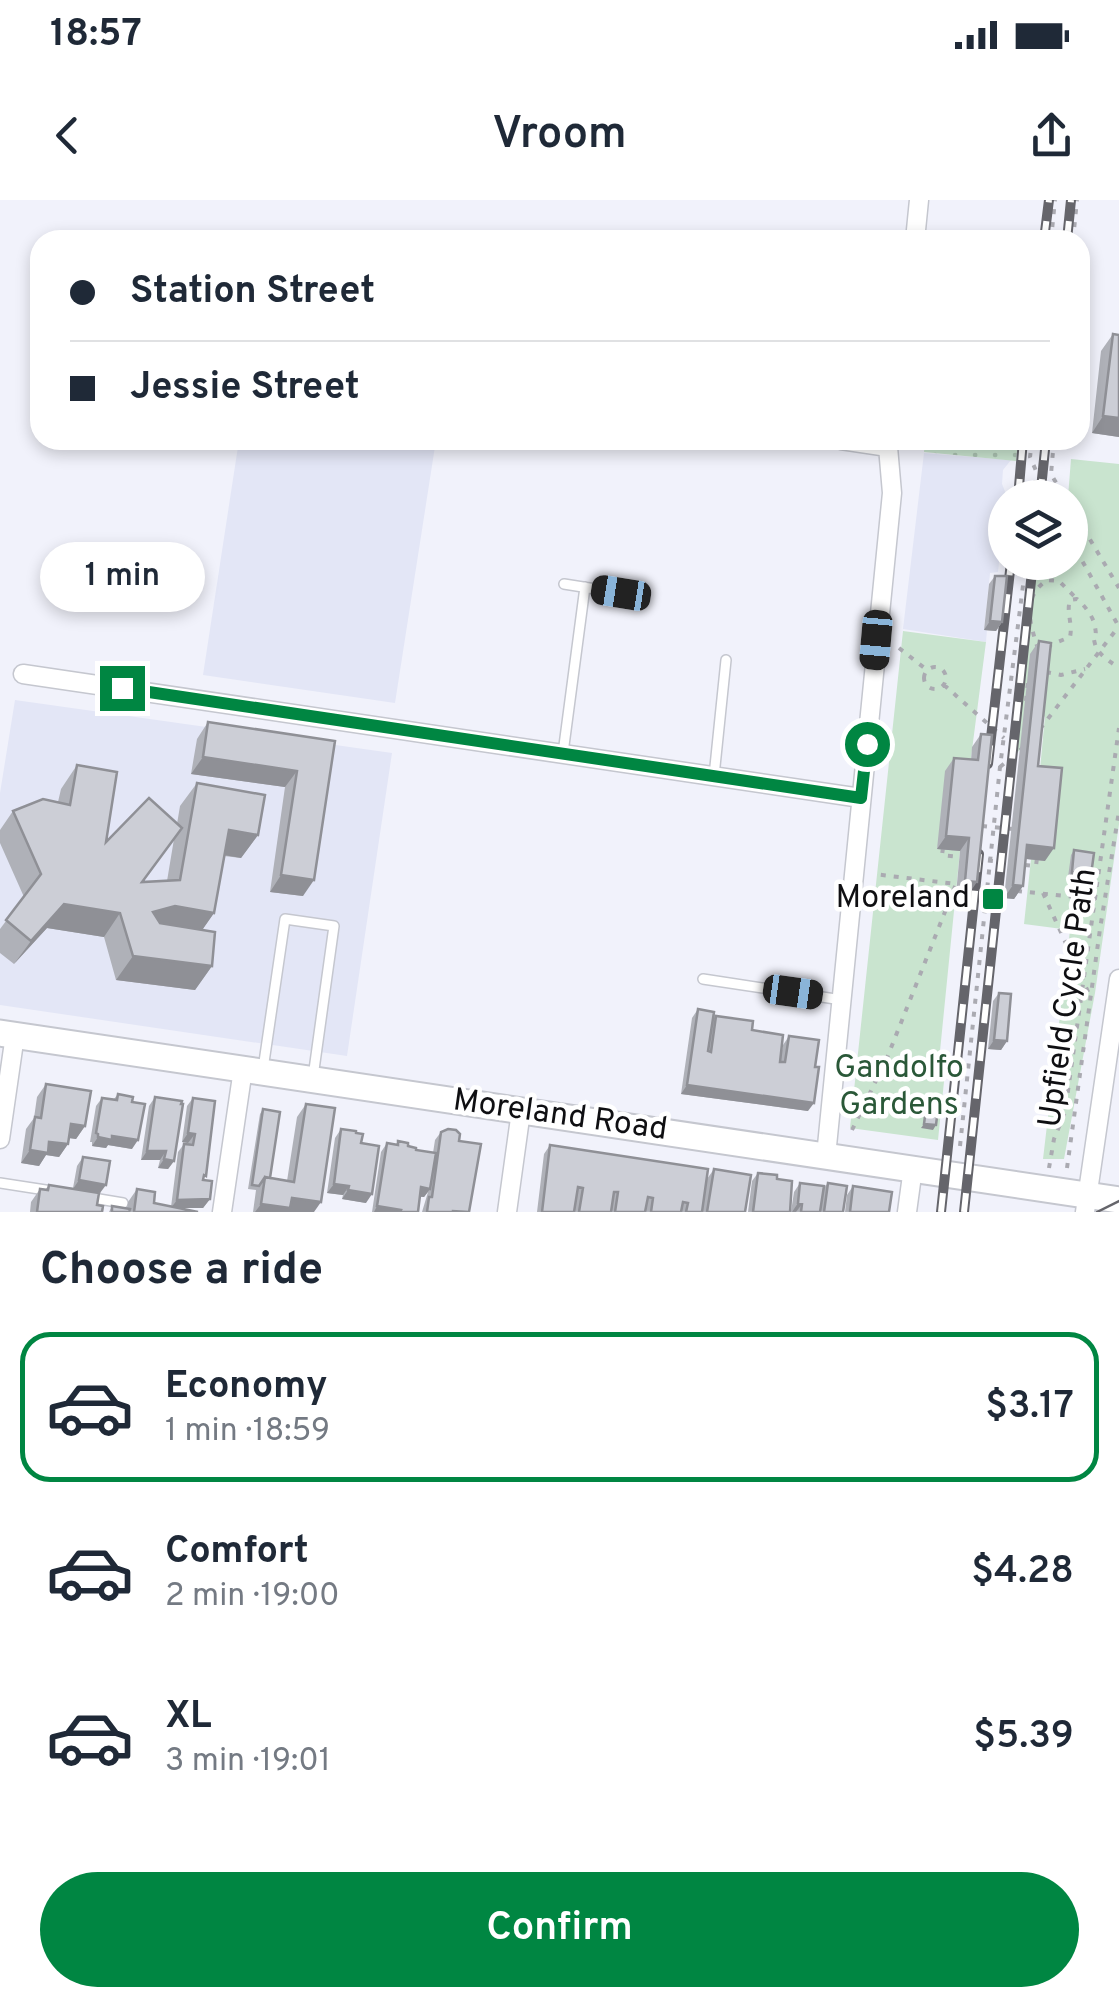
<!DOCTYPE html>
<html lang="en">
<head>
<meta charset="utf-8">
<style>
  body { margin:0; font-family:Overpass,sans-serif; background:#f2f2f3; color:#1f2937; height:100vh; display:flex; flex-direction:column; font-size:38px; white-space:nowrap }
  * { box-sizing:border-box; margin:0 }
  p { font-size:32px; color:#747a83 }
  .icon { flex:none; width:55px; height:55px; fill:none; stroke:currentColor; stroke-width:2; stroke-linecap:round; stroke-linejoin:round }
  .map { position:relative; height:1012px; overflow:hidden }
  .details { display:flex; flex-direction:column; background:#fff; flex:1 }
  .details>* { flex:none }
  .banner { position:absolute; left:30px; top:30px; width:1060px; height:220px; border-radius:30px; box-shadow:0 5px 15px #0003; display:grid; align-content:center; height:220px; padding:0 40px; background:#fff }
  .controls { position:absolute; left:988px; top:280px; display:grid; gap:20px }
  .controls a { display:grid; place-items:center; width:100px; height:100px; border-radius:50%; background:#fff; box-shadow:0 5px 15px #0003; font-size:50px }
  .end { position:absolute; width:45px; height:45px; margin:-22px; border:12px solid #008642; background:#fff; box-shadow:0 0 0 5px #fff }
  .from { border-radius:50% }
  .bubble { position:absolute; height:70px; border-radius:35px; background:#fff; box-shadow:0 5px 15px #0003; font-size:32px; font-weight:600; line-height:70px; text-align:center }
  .car { position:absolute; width:30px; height:60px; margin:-30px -15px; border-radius:12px; box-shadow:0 0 8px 2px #0007; background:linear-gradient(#222 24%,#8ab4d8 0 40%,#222 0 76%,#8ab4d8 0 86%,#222 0) }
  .banner b { display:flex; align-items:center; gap:35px; height:95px; font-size:38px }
  .banner b+b { border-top:2px solid #e0e1e3 }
  .banner i { width:25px; height:25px; background:#1f2937 }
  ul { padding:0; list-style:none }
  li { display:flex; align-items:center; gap:30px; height:150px; margin:0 20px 15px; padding:0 20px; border:5px solid transparent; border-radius:30px }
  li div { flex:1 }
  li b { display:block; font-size:38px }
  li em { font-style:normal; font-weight:600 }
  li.selected { border-color:#008642 }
  li>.icon { width:90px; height:90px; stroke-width:1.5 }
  h2 { padding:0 40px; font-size:45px; line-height:120px }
  .button { display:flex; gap:20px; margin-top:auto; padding:20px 40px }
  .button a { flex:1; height:115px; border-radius:60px; background:#008642; color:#fff; font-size:40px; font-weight:600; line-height:115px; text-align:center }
  .status { display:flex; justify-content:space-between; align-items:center; height:70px; padding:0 50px; background:#fff; direction:ltr }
  .status svg { height:28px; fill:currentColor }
  header { display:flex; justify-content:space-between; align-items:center; height:130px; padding:0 40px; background:#fff; font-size:45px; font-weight:600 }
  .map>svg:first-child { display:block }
  .built { fill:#e3e6f6 }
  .park { fill:#c9e4cf }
  .garden { fill:url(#garden-dots) }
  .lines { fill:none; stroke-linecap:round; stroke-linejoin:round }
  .service-casing { stroke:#c5c7cf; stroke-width:12 }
  .minor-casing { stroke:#c5c7cf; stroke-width:21 }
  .secondary-casing { stroke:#c5c7cf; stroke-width:29 }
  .path { stroke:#aaaab1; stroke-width:4; stroke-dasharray:5 8; stroke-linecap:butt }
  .service { stroke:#fff; stroke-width:9 }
  .minor { stroke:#fff; stroke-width:18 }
  .secondary { stroke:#fff; stroke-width:25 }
  .tram { stroke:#65656b; stroke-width:2.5 }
  .rail-casing { stroke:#65656b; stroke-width:10 }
  .rail { stroke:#fff; stroke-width:6; stroke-dasharray:19; stroke-linecap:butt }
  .wall { fill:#afb1b8; fill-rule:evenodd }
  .shaded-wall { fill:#8f9096 }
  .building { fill:#ccced6; stroke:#8f9096; stroke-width:2.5 }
  .route { stroke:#008642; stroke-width:12 }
  .poi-dot { fill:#008642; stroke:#fff; stroke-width:4 }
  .labels { text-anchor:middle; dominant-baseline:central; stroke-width:9; stroke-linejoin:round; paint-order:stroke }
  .poi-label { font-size:32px; fill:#0f0f12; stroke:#fff; text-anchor:end }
  .street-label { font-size:32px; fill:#0f0f12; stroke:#fff }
  .park-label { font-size:32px; fill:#2a5838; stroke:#fff }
</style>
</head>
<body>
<div class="status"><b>18:57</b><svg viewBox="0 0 49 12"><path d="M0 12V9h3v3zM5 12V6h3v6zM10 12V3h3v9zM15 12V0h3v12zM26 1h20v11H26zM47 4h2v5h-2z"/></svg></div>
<header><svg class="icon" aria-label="back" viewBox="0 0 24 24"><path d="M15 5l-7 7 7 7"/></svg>Vroom<svg class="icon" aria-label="share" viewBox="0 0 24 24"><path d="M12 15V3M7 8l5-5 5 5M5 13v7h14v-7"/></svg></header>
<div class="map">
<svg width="1119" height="1012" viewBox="0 0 1119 1012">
  <defs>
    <pattern id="garden-dots" width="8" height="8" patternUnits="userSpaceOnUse" patternTransform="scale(2.5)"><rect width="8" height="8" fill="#c9e4cf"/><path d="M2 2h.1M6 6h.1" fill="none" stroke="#abc2b1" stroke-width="1.8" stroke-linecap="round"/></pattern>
  </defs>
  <rect width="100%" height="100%" fill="#f1f2fb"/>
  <path class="built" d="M239,240H436L395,503L203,475Z
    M924,253L1011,260L1003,270L1002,284L1006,294L998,372L990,373L984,429L987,430L986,442L903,429Z
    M15,500L392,553L347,856L0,805V593Z"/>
  <path class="park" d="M1071,259L1119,264V624L1095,793L1064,959H1043L1070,730L1024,724L1031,659L1045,661L1039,580L1045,516L1011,561L1032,363L1070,362V298L1068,297Z
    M903,431L986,442L969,573L937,648L960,651L939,861L946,862L938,940L850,928Z"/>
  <path class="garden" d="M925,240H1018L1016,261L924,252Z"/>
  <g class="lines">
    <defs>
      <path id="service" d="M564,384L621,393
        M563,553L585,387
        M714,576L726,460
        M703,779L842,800
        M263,869L285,719L334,726L313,877
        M0,983L52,991
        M87,997L123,1003"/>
      <path id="minor" d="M915,40L919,0
        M841,240L888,247
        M23,474L861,598
        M0,939L15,835
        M826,956L892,293L888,247L890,240
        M222,1012L243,869
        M507,1012L521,911
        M907,1012L913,968
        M1085,1012L1119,779"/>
      <path id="secondary" d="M0,833L1119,1000"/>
    </defs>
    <use href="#service" class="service-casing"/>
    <use href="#minor" class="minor-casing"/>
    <use href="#secondary" class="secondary-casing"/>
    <path class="path" d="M1051,40L1055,0
      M1073,40L1077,0
      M1032,240L1030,257L1048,298
      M1054,240L1051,274L1065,298
      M1034,298L1036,275
      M1070,306L1119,388
      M1070,339L1119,427
      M899,448L927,470
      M1049,448L1050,445L1070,437C1073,424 1066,413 1070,400L1077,399C1084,405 1094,417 1095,427C1098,442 1091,429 1095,444C1098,455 1111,462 1119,468
      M1038,449C1030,423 1021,398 1047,380L1059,381L1077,399
      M924 478a11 11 0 1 1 22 0a11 11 0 1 1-22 0Z
      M1046,472L1061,475L1085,469
      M944,485L1004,538
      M1026,501L1028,481
      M1040,529L1119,426
      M1000,567L1024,547
      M982,626L1013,629
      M943,648L942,655L960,657
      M975,659L1010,663
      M1025,665L1036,666L1037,658
      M988,688L1008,690
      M1017,691L1096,699
      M1043,693L1089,794
      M1076,697L1078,678
      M852,930L887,858L956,684L874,674
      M960,946L1000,567L1026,362
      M1049,968L1054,939L1065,912L1119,528
      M1067,968L1100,729L1119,611"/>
    <use href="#service" class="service"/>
    <use href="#minor" class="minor"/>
    <use href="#secondary" class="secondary"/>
    <path class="tram" d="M1097,1012L1119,1001"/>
    <defs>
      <path id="rail" d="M1044,40L1049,0
        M1067,40L1071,0
        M1018,298L1023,240
        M1040,298L1046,240
        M988,564L1011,362
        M941,1012L979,654
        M964,1012L1033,362"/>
    </defs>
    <use href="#rail" class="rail-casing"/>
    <use href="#rail" class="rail"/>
  </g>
  <path class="wall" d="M1113,134L1119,237L1092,233L1101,151Z
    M995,376L1002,422L996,431L984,430L989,384Z
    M1039,441L1038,566L1045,661L1026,659L1023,686L1014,699L1004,698L1030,454Z
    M208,522L335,541L303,696L270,692L285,587L191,574L197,539Z
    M981,534L968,695L956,694L960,651L937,649L945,571L954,558L971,560L972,547Z
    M77,565L106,642L177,624L180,606L197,583L258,635L241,658L224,656L214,713L202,730L212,766L195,790L116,780L104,737L47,728L14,764L0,753V729L24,697L0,643V630L13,611L58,602L61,589ZM174,639L167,681L143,682Z
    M1074,650L1088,679L1068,677L1071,655Z
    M999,793L1007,841L1001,850L988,849L993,801Z
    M698,809L712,820L716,816L752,830L780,862L783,845L789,836L808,911L681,894L692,818Z
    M46,884L85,926L76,939L69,938L68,944L59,957L46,955L39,966L21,963L26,929L34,918L37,897Z
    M118,894L132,949L108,945L106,948L92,946V942H90L96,906L102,898L114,899Z
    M155,897L174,961L168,969L158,968L160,960H141L149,906Z
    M193,898L204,980L210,999L203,1008H179L198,1012H109L112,1006L127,1008L128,1002L137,989L154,1003L171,1007L178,952L184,944H188V943L182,942L187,906Z
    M306,904L314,1012H253L256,990L248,989L260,914L263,909L270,978L287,981L297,917Z
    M341,929L356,933L361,943L366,1003L342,999L343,995L327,993L335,938Z
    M441,932L459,941L469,1012H422L428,992L424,997H420L418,1012H372L381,952L387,943L396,945L398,941L416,950L433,953L435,940Z
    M550,945L707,979L714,969L745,1012H537L544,954Z
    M83,957L100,993L91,992L102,1012H30L31,1002L40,989L45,990L49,985L73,988L77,966Z
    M758,973L777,979L790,1012H748L752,981Z
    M800,983L823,989L828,983L843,1012H791L794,992Z
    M853,986L889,1012H845L847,995Z"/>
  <path class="shaded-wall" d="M1103,216L1119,218V237L1092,233Z
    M990,421L1002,422L996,431L984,430Z
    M203,557L297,571L285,587L191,574Z
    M229,630L258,635L241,658L212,653Z
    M946,636L969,638L960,651L937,649Z
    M1027,645L1054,648L1045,661L1018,658Z
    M1072,672L1091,675L1088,679L1068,677Z
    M281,675L314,680L303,696L270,692Z
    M965,681L977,682L968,695L956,694Z
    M1013,685L1023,686L1014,699L1004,698Z
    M64,704L120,713L104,737L47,728L14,764L31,741Z
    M175,706L214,713L198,736L158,730L153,712Z
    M133,756L212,766L195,790L116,780Z
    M994,840L1007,841L1001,850L988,849Z
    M687,885L814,903L808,911L681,894Z
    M71,924L85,926L76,939L62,937Z
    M924,924L936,925L933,930L921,928Z
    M188,933L195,934L188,943L182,942Z
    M112,936L138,940L132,949L108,945L106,948L92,946L98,937Z
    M49,942L68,944L59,957L46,955L39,966L21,963L30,950Z
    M147,951H166L160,960H141Z
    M164,959L174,961L168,969L158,968Z
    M79,980L106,985L100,993L73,989Z
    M334,984L349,986L343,995L327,993Z
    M421,987L430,989L424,997L415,996Z
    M348,990L372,994L366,1003L342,999Z
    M292,998L321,1002L314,1012H255L261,1004Z
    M210,999L203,1008H171L177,1000Z
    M798,1003L802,1004L796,1012H792Z
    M377,1006L401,1010L399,1012H374Z"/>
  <path class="building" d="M1113,134L1119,135V218L1103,216Z
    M995,376H1007L1002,422L990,421Z
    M1039,441L1051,443L1038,566L1062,568L1054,648L1027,645L1023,686L1013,685Z
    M208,522L335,541L314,680L281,675L297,571L203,557Z
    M981,534L992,535L977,682L965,681L969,638L946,636L954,558L978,560Z
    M77,565L117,572L106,642L149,598L182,628L142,682L180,680L197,583L265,595L258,635L229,630L214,713L175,706L153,712L160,723L215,732L212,766L133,756L120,713L64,704L31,741L6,720L41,674L13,611L43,599L70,605Z
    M1074,650L1094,653L1091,675L1072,672Z
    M999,793L1011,794L1007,841L994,840Z
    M698,809L714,812L708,851L711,852L716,816L753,821L752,830L783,835L780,862H785L789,836L819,840L815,867H819L814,903L687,885Z
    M46,884L91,891L85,926L71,924L68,944L49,942L48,953L30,950L35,917L41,918Z
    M118,894L133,897L132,902L145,904L138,940L112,936V940L98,937V934L96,933L102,898L117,900Z
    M155,897L182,901L181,904H183L174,961L164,959L166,951H147Z
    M193,898L215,901L206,976L204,975L203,980L212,981L210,999L177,1000L184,944L193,945L195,934L188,933Z
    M306,904L335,908L321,1002L292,998L290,1008L261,1004L265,977L294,982Z
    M926,908L938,909L936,925L924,924Z
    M263,909L280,912L270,978L265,977L259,986L252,985Z
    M341,929L356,931V933L363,934L361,943L379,946L372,994L348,990L349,986L334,984Z
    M448,929L456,930L460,934L459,941L481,944L469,1012L453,1011V1012H427L429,997H432L441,932Z
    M398,941L408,943V946L416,948V950L436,953L430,989L421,987L418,1012H400L401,1010L377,1006L387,943L398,945Z
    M550,945L708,969L702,1012H686L688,1003L683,1002L681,1012H651L653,998L648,997L645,1012H615L618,992H614L611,1012H579L583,988L578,987L574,1012H542Z
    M83,957L110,961L106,985L79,980Z
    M714,969L751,975L745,1012H707Z
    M758,973L777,975V979L792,981L790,1012H753Z
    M800,983L824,986L820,1012H801L802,1004L798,1003Z
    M828,983L847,986L843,1012H824Z
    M49,985L99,993L97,1005L103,1006L102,1012H37L40,989L48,990Z
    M853,986L892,992L889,1012H850Z
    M137,989L155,992L154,1003L198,1012H134Z
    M112,1006L130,1009L129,1012H112Z"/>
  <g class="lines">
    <path class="route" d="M122,488L861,598L867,544"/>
  </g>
  <rect class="poi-dot" x="981" y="687" width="24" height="24" rx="5"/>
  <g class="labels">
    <g class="poi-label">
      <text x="970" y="699">Moreland</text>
    </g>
    <g class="street-label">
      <text transform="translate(1069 798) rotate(-82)">Upfield Cycle Path</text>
      <text transform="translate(560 916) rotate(8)">Moreland Road</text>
    </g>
    <g class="park-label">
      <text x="899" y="869">Gandolfo<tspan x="899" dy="37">Gardens</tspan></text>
    </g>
  </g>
</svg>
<div class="controls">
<a><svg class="icon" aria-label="layers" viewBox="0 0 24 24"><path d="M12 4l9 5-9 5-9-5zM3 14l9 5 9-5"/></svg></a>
</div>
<i class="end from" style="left:867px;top:544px"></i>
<i class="end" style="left:122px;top:488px"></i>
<div class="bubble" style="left:40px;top:342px;width:165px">1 min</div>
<i class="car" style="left:621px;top:393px;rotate:279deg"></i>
<i class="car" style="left:876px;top:440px;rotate:185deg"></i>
<i class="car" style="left:793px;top:792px;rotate:98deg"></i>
<div class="banner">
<b><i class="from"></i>Station Street</b>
<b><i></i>Jessie Street</b>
</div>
</div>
<section class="details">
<h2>Choose a ride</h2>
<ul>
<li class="selected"><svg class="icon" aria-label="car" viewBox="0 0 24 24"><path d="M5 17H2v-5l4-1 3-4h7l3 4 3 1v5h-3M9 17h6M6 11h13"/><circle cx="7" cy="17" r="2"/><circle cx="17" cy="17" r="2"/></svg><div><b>Economy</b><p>1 min · 18:59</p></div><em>$3.17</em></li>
<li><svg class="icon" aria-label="car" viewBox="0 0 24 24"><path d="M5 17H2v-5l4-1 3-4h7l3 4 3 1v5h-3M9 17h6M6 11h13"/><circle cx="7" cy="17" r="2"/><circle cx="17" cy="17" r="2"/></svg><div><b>Comfort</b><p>2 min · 19:00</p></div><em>$4.28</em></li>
<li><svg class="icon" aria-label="car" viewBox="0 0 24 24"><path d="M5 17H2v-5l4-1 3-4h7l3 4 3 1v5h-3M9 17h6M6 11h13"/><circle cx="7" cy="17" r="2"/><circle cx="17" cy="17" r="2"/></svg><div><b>XL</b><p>3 min · 19:01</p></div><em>$5.39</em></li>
</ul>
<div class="button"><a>Confirm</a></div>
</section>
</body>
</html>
